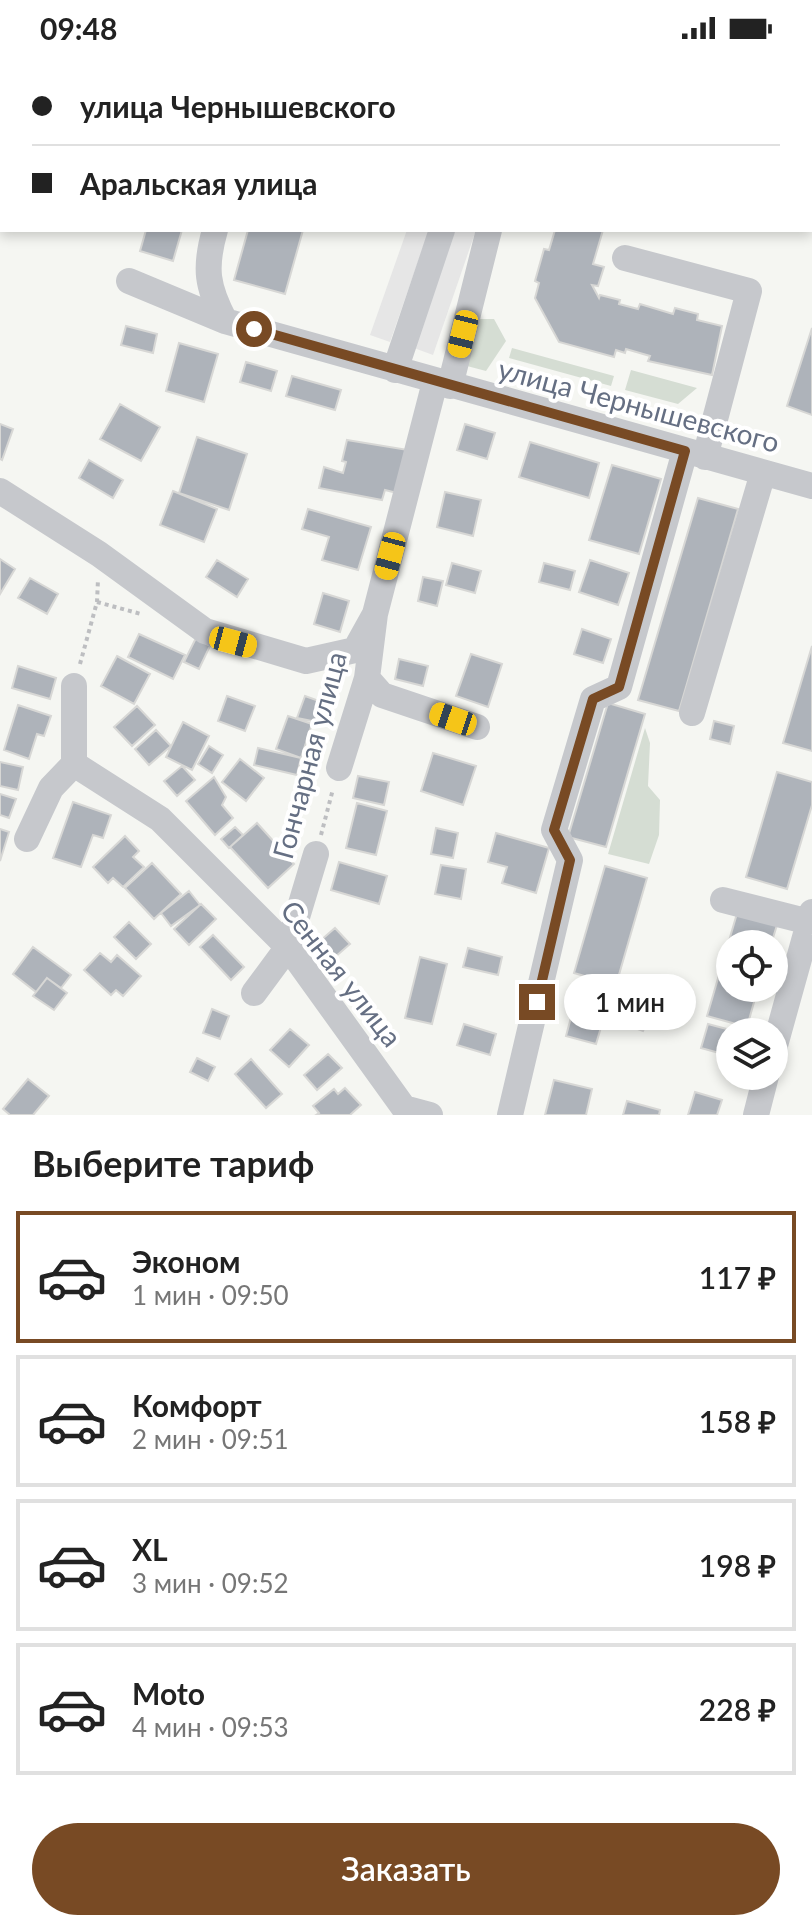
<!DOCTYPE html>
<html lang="ru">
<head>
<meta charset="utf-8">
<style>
  body { margin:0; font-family:Lato,sans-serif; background:#f6f6f6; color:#222; height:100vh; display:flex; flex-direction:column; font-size:30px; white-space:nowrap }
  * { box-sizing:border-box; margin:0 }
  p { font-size:26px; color:#767676 }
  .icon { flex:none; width:44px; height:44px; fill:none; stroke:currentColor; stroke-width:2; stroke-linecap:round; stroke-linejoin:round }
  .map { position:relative; height:1059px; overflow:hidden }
  .drawer { display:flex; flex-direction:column; background:#fff; flex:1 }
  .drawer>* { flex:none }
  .banner { position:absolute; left:0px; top:0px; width:812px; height:176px; box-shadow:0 4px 12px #0003; display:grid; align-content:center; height:176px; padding:0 32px; background:#fff }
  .buttons { position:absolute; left:716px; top:874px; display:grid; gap:16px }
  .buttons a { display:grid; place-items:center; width:72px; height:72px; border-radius:50%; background:#fff; box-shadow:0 4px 12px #0003; font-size:40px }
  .end { position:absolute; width:36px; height:36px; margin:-18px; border:10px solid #784a24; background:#fff; box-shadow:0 0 0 4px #fff }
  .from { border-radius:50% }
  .bubble { position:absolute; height:56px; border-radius:28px; background:#fff; box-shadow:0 4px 12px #0003; font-size:26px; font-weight:600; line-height:56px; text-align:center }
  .car { position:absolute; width:24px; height:48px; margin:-24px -12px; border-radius:10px; box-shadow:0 0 6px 2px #0007; background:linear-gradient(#f5c518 24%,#345 0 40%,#f5c518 0 76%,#345 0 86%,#f5c518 0) }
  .banner b { display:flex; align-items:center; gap:28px; height:76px; font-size:30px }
  .banner b+b { border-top:2px solid #e0e0e0 }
  .banner i { width:20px; height:20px; background:#222 }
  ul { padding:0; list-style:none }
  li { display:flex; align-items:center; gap:24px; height:132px; margin:0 16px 12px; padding:0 16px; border:4px solid #e0e0e0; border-radius:0px }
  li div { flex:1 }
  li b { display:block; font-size:30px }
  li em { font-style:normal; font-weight:600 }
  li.active { border-color:#784a24 }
  li>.icon { width:72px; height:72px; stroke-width:1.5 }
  h2 { padding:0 32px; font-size:36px; line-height:96px }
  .cta { display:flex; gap:16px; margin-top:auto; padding:16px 32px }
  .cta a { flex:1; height:92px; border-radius:48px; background:#784a24; color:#fff; font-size:32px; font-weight:600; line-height:92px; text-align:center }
  .status { display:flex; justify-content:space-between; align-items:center; height:56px; padding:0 40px; background:#fff; direction:ltr }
  .status svg { height:22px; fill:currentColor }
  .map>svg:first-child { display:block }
  .built { fill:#e6e6e6 }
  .green { fill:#d5ddd3 }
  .building { fill:#aeb3ba; stroke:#d7d7d5; stroke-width:2 }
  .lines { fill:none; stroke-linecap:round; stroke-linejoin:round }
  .path { stroke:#bdbec1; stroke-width:4; stroke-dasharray:4 4; stroke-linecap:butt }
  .minor { stroke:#c6c8cc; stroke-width:26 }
  .route { stroke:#784a24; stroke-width:10 }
  .labels { text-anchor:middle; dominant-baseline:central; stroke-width:8; stroke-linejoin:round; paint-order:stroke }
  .street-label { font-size:28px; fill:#656f83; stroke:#fff }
</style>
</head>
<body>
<div class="status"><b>09:48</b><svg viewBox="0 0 49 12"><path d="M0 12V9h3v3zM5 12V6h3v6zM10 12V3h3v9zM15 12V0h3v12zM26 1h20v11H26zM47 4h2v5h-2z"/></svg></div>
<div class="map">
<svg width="812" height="1059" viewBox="0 0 812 1059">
  <rect width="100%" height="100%" fill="#f5f6f2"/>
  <path class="built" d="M407,174H429L390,286L370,279Z
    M454,174H476L433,299L414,292Z"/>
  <path class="green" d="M480,263H494L506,285L486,315L467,310Z
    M512,292L614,320L611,330L509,302Z
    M631,314L697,332L678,348L625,334Z
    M645,672L650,687L648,730L660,744L659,779L649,808L608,798Z"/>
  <path class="building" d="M66,0H96L101,2H65Z
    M2,117V153H0Z
    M146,174H182L173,205L140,195Z
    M248,174H303L285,238L234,224Z
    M555,174H603L593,208L604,211L598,230L592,229L599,242L600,239L620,244L619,248L638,253L640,248L673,258L675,252L698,258L697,264L722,270L712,319L648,305L650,300L626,293L625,297L616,294L614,301L559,286L535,242L539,227L535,225L544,193L549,194Z
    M126,270L157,278L153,297L121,289Z
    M812,272V359L787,350Z
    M179,287L218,298L204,346L166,335Z
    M246,306L277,315L271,335L240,326Z
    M292,320L341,334L335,354L286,340Z
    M120,348L160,371L141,405L100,383Z
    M0,368L13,373L2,404L0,403Z
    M465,368L495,377L487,403L457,394Z
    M197,381L247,398L229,454L179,437Z
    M347,384L408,394L397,437L385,434L382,444L319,432L324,411L343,417L346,406L342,405Z
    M530,386L599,407L589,442L519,421Z
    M89,404L123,424L113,442L79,422Z
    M612,409L661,423L639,498L589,484Z
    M173,435L217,453L204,486L160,469Z
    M445,436L481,444L473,480L437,471Z
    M698,442L738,453L679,655L638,644Z
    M308,453L371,471L358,514L322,504L329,481L302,473Z
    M0,503L15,513L0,538Z
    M217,504L248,523L237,541L206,521Z
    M590,504L629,517L618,549L579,536Z
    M452,507L481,515L475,537L446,529Z
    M544,507L575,515L570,534L539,526Z
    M423,521L443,525L437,550L418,545Z
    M30,522L58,538L47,558L18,542Z
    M323,537L349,545L340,576L314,568Z
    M582,573L611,583L603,607L574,598Z
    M139,578L185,599L173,623L128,601Z
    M196,582L210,590L199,613L184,606Z
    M812,590V695L783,687Z
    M471,598L502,608L488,651L456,640Z
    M117,600L150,618L134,648L101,630Z
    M399,603L428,610L423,630L395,623Z
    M18,610L56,622L50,643L12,632Z
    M227,640L255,650L245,675L218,665Z
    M305,640L333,650L327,668L297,662Z
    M608,647L645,658L606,791L568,781Z
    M18,649L51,660L44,680L37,678L29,703L4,694Z
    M137,650L155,669L132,690L114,671Z
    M288,660L312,668L301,702L276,693Z
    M714,665L734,670L730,688L710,683Z
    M183,666L209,680L192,714L166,701Z
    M156,674L171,690L149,709L135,693Z
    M209,690L223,699L212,717L198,708Z
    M258,692L301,702L297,719L254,709Z
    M433,697L476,710L463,749L421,735Z
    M240,703L264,722L246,745L222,726Z
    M0,706L23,711L18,734L0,730Z
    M182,710L195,724L177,740L164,725Z
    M777,716L812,726V749L787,833L746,821Z
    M358,720L389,726L384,749L353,742Z
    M214,721L226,741L222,749L233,762L215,779L186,745Z
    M0,738L16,743L9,762L0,759Z
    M73,746L111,759L103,782L93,779L81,811L53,802Z
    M357,747L387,755L376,799L346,792Z
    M257,767L294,808L268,832L230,791Z
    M235,771L243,779L229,792L221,783Z
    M436,772L458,777L453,802L431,798Z
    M0,773L9,776L0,805Z
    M496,777L549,792L536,837L502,827L507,811L488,806Z
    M125,780L139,795L133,801L144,811L123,831L113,822L108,827L93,811Z
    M339,806L387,820L379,848L331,834Z
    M152,807L181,838L154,863L125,832Z
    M441,809L466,813L461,843L435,838Z
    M605,810L647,822L616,929L574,917Z
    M189,835L200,849L171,870L161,857Z
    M201,848L216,863L189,889L174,873Z
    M738,854L778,866L771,888H730V932H758L747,971L707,960Z
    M129,866L151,888L136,903L114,881Z
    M335,872L350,888L327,908L313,891Z
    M213,879L244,911L231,924L200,891Z
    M33,891L71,919L61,932L47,922L36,936L13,918Z
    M468,892L502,901L498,919L463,911Z
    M100,897L111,906L117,899L141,920L123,940L116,934L111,939L84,914Z
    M420,901L447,908L432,968L405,962Z
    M47,922L67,937L54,954L33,940Z
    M577,939L608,948L596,988L566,980Z
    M633,946L652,953L643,975L624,968Z
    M212,953L229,960L220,983L203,977Z
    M464,968L496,978L490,999L457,989Z
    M708,968L738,976H730V1000L701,992Z
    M290,973L309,989L289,1011L270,994Z
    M328,998L342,1012L317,1034L304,1019Z
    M197,1002L215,1011L208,1025L190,1016Z
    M251,1003L282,1038L266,1052L235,1018Z
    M28,1023L49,1040L33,1059H10L3,1053Z
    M554,1024L592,1033L586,1059H545Z
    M345,1032L361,1049L350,1059H316L319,1057L313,1050L334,1033L338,1038Z
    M695,1036L722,1044L717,1059H688Z
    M627,1045L660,1054L659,1059H623Z"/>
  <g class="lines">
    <path class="path" d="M97,546L141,558
      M80,608L97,546L98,523
      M321,779L333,733"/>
    <path class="minor" d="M263,2L264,0
      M531,2L532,0
      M798,2V0
      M215,174C204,212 207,231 225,265
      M625,202L749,235L705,401
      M129,225L225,265L812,430
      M395,314L442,174
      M450,330L489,174
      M0,435L99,498L205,575L306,605L355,594L375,558
      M367,622L382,639L477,671
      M692,657L763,417
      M74,708L160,763L288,891L404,1052L430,1059
      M339,712L367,622L375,558L435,326
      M27,783L51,732L74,708V630
      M723,844L809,866
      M254,937L288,891L316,798
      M774,993L812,856
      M510,1059L570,804L554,774L593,643L619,631L685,395
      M756,1059L766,1020"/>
  </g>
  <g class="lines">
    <path class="route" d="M254,273L685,395L619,631L593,643L554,774L570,804L537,946"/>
  </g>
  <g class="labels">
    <g class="street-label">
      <text transform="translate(639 349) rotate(15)">улица Чернышевского</text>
      <text transform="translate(309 699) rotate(-75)">Гончарная улица</text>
      <text transform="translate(342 917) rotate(52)">Сенная улица</text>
    </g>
  </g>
</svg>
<div class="buttons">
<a><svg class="icon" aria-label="locate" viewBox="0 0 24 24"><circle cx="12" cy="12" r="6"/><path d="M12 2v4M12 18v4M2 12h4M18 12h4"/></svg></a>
<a><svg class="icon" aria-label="layers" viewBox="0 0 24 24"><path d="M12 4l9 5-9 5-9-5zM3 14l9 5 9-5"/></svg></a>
</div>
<i class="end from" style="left:254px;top:273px"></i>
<i class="end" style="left:537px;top:946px"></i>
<div class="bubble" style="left:564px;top:918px;width:132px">1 мин</div>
<i class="car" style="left:463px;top:278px;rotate:194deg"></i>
<i class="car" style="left:390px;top:500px;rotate:195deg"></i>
<i class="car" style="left:233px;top:586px;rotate:105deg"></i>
<i class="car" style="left:453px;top:663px;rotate:289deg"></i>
<div class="banner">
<b><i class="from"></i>улица Чернышевского</b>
<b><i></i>Аральская улица</b>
</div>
</div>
<section class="drawer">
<h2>Выберите тариф</h2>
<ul>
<li class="active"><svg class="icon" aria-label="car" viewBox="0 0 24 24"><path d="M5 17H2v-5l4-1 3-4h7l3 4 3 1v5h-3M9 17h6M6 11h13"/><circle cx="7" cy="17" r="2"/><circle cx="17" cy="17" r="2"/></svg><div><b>Эконом</b><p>1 мин · 09:50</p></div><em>117 ₽</em></li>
<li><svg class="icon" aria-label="car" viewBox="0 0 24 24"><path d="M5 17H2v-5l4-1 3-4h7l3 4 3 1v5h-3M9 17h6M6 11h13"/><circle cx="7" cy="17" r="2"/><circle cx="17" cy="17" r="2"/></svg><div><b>Комфорт</b><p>2 мин · 09:51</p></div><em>158 ₽</em></li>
<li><svg class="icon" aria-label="car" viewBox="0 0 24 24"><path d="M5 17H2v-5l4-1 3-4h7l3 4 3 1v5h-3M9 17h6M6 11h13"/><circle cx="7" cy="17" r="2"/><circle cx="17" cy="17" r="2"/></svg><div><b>XL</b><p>3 мин · 09:52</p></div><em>198 ₽</em></li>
<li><svg class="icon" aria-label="car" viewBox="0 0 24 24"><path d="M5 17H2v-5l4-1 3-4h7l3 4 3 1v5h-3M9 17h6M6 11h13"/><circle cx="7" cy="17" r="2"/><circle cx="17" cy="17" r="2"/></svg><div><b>Moto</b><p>4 мин · 09:53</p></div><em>228 ₽</em></li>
</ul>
<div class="cta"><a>Заказать</a></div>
</section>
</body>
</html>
